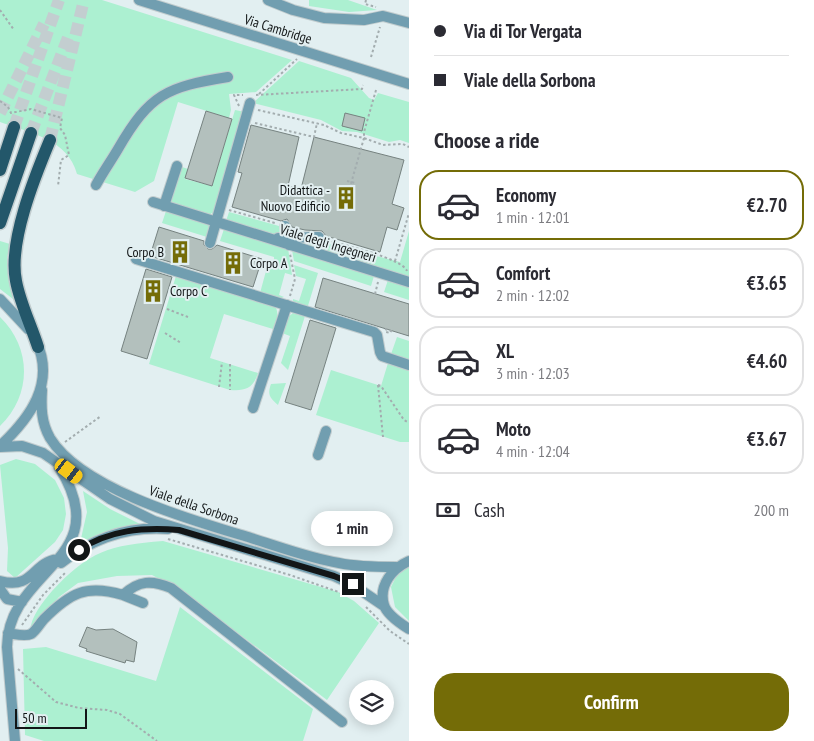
<!DOCTYPE html>
<html lang="en">
<head>
<meta charset="utf-8">
<style>
  body { margin:0; font-family:"PT Sans Narrow",sans-serif; background:#f7f7f7; color:#2b2b33; height:100vh; display:flex; flex-direction:column; font-size:19px; white-space:nowrap }
  * { box-sizing:border-box; margin:0 }
  p { font-size:16px; color:#7c7c81 }
  .icon { flex:none; width:28px; height:28px; fill:none; stroke:currentColor; stroke-width:2; stroke-linecap:round; stroke-linejoin:round }
  .map { position:relative; flex:1; overflow:hidden }
  .sheet { display:flex; flex-direction:column; background:#fff; width:405px }
  .sheet>* { flex:none }
  .guide { display:grid; align-content:center; height:110px; padding:0 25px; background:#fff }
  .controls { position:absolute; left:349px; top:680px; display:grid; gap:10px }
  .controls a { display:grid; place-items:center; width:45px; height:45px; border-radius:50%; background:#fff; box-shadow:0 2px 12px #0003; font-size:25px }
  .scale { position:absolute; left:15px; bottom:12px; width:72px; box-sizing:border-box; padding-left:5px; border:2px solid #121617; border-top:0; font-size:14px; line-height:18px; white-space:nowrap; color:#121617; -webkit-text-stroke:4px #e2eff1; paint-order:stroke }
  .end { position:absolute; width:22px; height:22px; margin:-11px; border:6px solid #121617; background:#fff; box-shadow:0 0 0 2px #fff }
  .from { border-radius:50% }
  .bubble { position:absolute; height:35px; border-radius:18px; background:#fff; box-shadow:0 2px 12px #0003; font-size:16px; font-weight:600; line-height:35px; text-align:center }
  .car { position:absolute; width:15px; height:30px; margin:-15px -8px; border-radius:6px; box-shadow:0 0 4px 1px #0007; background:linear-gradient(#f5c518 24%,#345 0 40%,#f5c518 0 76%,#345 0 86%,#f5c518 0) }
  .guide b { display:flex; align-items:center; gap:18px; height:48px; font-size:19px }
  .guide b+b { border-top:1px solid #e1e1e2 }
  .guide i { width:12px; height:12px; background:#2b2b33 }
  ul { padding:0; list-style:none }
  li { display:flex; align-items:center; gap:15px; height:70px; margin:0 10px 8px; padding:0 15px; border:2px solid #e1e1e2; border-radius:20px }
  li div { flex:1 }
  li b { display:block; font-size:19px }
  li em { font-style:normal; font-weight:600 }
  li.current { border-color:#746c07 }
  li>.icon { width:45px; height:45px; stroke-width:1.5 }
  h2 { padding:0 25px; font-size:22px; line-height:60px }
  .pay { display:flex; align-items:center; gap:12px; height:55px; padding:0 25px; font-size:19px }
  .pay p { margin-inline-start:auto }
  .cta { display:flex; gap:10px; margin-top:auto; padding:10px 25px }
  .cta a { flex:1; height:58px; border-radius:20px; background:#746c07; color:#fff; font-size:20px; font-weight:600; line-height:58px; text-align:center }
  main { display:flex; flex:1; min-height:0 }
  .map>svg:first-child { display:block }
  .green { fill:#acf0d1 }
  .building { fill:#b3c0bd; stroke:#768280 }
  .lines { fill:none; stroke-linecap:round; stroke-linejoin:round }
  .major-tunnel { stroke:#c3ced0; stroke-width:12; stroke-dasharray:12 6; stroke-linecap:butt }
  .minor-casing { stroke:#c1ccce; stroke-width:12 }
  .major-casing { stroke:#c1ccce; stroke-width:15 }
  .path { stroke:#a3adaf; stroke-width:2; stroke-dasharray:2.5 2.5; stroke-linecap:butt }
  .minor { stroke:#719eb0; stroke-width:10 }
  .major { stroke:#23576a; stroke-width:12 }
  .route { stroke:#121617; stroke-width:6 }
  .labels { text-anchor:middle; dominant-baseline:central; stroke-width:4; stroke-linejoin:round; paint-order:stroke }
  .street-label { font-size:14px; fill:#121617; stroke:#e2eff1 }
  .poi-label { font-size:14px; fill:#121617; stroke:#e2eff1; text-anchor:end }
</style>
</head>
<body>
<main>
<div class="map">
<svg width="409" height="741" viewBox="0 0 409 741">
  <rect width="100%" height="100%" fill="#e2eff1"/>
  <path class="green" d="M0,0H102L292,60L256,92L229,94L231,110L229,118L178,102L154,181L135,192L77,174C68,139 30,133 0,122Z
    M309,0H348L377,10L349,12L309,6Z
    M299,61L351,78L369,98L374,100L378,93L409,102V143L400,140L389,142L357,132L342,131L321,120L253,103Z
    M235,110L245,112L233,150L231,151L214,216L212,213L209,215L168,203L179,166L188,169L185,179L212,186Z
    M166,211L211,225L207,237L162,223Z
    M229,212L279,226L282,235H271L226,221Z
    M224,229L288,248L292,275L285,273L279,295L284,297L281,298L260,293L269,260H274V257L220,241Z
    M409,231V277L296,242L317,241L400,262Z
    M0,241L10,244L7,258L13,299L0,289Z
    M292,250L374,276L371,286L294,261Z
    M294,265L318,273L307,309L293,304V299L299,301L306,279L296,276Z
    M176,276L273,304C281,312 276,320 273,329L224,314L210,358L258,373C253,389 245,391 230,390L149,364Z
    M388,280L409,287V300L384,292Z
    M293,313L305,316L288,370L281,363L290,336L282,333L288,317Z
    M0,317C32,348 32,395 0,426Z
    M397,337L409,341V363L390,357Z
    M388,363L409,370V442H400L316,415L331,370L381,386Z
    M286,383L278,405C270,398 267,395 271,384Z
    M16,459L35,464L55,480L64,498L66,514L63,530L55,542L15,578L7,571L8,548L0,465Z
    M83,491L110,509L142,525L109,531L80,543L87,512Z
    M163,541L338,592L354,601L379,623L327,700L182,591L152,575L117,576L78,583L59,597L30,631C31,616 43,602 52,591C89,551 110,545 163,541Z
    M409,566V621L395,607L391,587L399,571Z
    M180,607L313,709L303,741H44L25,735L23,649L46,647L156,681Z"/>
  <path class="building" d="M206,111L232,119L212,186L185,178Z
    M345,113L365,118L362,131L342,126Z
    M251,125L299,137L288,186L301,189L314,137L404,160L392,204L404,208L397,230L387,227L380,252L326,236L322,231L305,230L292,227L287,219L281,221L232,207L242,173L238,172Z
    M159,227L204,241V245L208,249H212L217,245L262,259L253,287L150,256Z
    M146,269L172,277L147,359L121,351Z
    M323,278L409,304V336L315,307Z
    M310,320L336,328L311,410L285,402Z
    M87,627L96,630L113,629L137,642L134,662L126,660L125,663L86,651L87,649L79,646Z"/>
  <g class="lines">
    <path class="major-tunnel" d="M0,113L44,24
      M14,127L59,0
      M31,133L69,35
      M50,140L84,0"/>
    <defs>
      <path id="minor" d="M139,0L409,84
        M268,0L293,10L324,18L364,20L383,16L409,23
        M96,185C103,172 111,161 118,149C150,94 166,87 228,77
        M153,202L409,282
        M164,206L177,166
        M285,226L289,245
        M278,238L319,237
        M210,243L250,103
        M136,259L374,332L377,335L380,352L382,356L409,365
        M0,299L28,329
        M42,390C41,407 41,422 50,438C82,490 195,521 251,538C280,547 309,558 339,563C358,567 377,567 396,567
        M253,408L287,305
        M0,446C30,418 56,383 36,341
        M0,447L22,446L43,453L110,499L154,521L334,576L353,585L384,606
        M318,455L326,431
        M409,561C393,568 378,585 384,605C387,615 401,624 409,629
        M61,563C93,538 128,526 168,529
        M0,581C34,590 31,563 58,559
        M0,589L7,599L22,602
        M123,595L143,603
        M8,633C15,634 25,637 31,634C36,631 40,623 44,619C70,593 86,584 123,595C139,580 152,580 171,588L342,722
        M15,741L7,647C8,568 118,560 59,467"/>
      <path id="major" d="M0,170L14,127
        M0,223L31,133
        M38,347C31,325 20,303 16,281C8,242 35,176 50,140"/>
    </defs>
    <use href="#minor" class="minor-casing"/>
    <use href="#major" class="major-casing"/>
    <path class="path" d="M366,0L365,4L376,7
      M0,10L14,30
      M371,57L380,27
      M376,90L364,132V138L383,145L403,144L409,147
      M259,94L297,59
      M256,95L362,89L363,85
      M0,101L8,107L11,113L31,109L62,118L60,128L65,135L69,155L61,160L58,186
      M239,106L234,95H243
      M258,110L324,125L341,133L364,138L350,187
      M255,123L314,137L317,123
      M347,181L355,183
      M346,186L353,188
      M229,210L275,223
      M327,240C343,245 402,258 407,271
      M395,261L409,213
      M375,294L378,282
      M290,296L295,279L290,254
      M167,309L188,317
      M385,329L391,331L390,333L386,332
      M165,333L181,343
      M230,364V390
      M378,385L383,437
      M378,385L381,386L404,420L409,423
      M219,387L222,362
      M65,442L101,416
      M168,539L290,575L350,596
      M366,607L390,631L409,644
      M22,625L43,595L65,573
      M18,669L56,702L79,708L107,710L120,714L157,741"/>
    <use href="#minor" class="minor"/>
    <use href="#major" class="major"/>
  </g>
  <g class="lines">
    <path class="route" d="M79,550C109,530 143,527 179,530L334,576L353,584"/>
  </g>
  <defs>
    <symbol id="building-bare" viewBox="-9 -9 18 18"><path d="M-4-6H4V6H1V3H-1V6H-4ZM-2.5-4.3h1.7v1.8h-1.7ZM.8-4.3h1.7v1.8H.8ZM-2.5-1h1.7V.8h-1.7ZM.8-1h1.7V.8H.8Z" fill="#746c07" stroke="#e2eff1" stroke-width="2.5" paint-order="stroke"/></symbol>
  </defs>
  <g fill-rule="evenodd">
    <use href="#building-bare" x="330" y="182" width="32" height="32"/>
    <use href="#building-bare" x="164" y="236" width="32" height="32"/>
    <use href="#building-bare" x="217" y="247" width="32" height="32"/>
    <use href="#building-bare" x="137" y="275" width="32" height="32"/>
  </g>
  <g class="labels">
    <g class="street-label">
      <text transform="translate(278 29) rotate(17)">Via Cambridge</text>
      <text transform="translate(328 243) rotate(17)">Viale degli Ingegneri</text>
      <text transform="translate(194 505) rotate(19)">Viale della Sorbona</text>
    </g>
    <g class="poi-label">
      <text x="330" y="190">Didattica -<tspan x="330" dy="16">Nuovo Edificio</tspan></text>
      <text x="164" y="252">Corpo B</text>
      <text x="250" y="263" text-anchor="start">Corpo A</text>
      <text x="170" y="291" text-anchor="start">Corpo C</text>
    </g>
  </g>
</svg>
<div class="controls">
<a><svg class="icon" aria-label="layers" viewBox="0 0 24 24"><path d="M12 4l9 5-9 5-9-5zM3 14l9 5 9-5"/></svg></a>
</div>
<div class="scale">50 m</div>
<i class="end from" style="left:79px;top:550px"></i>
<i class="end" style="left:353px;top:584px"></i>
<div class="bubble" style="left:311px;top:511px;width:82px">1 min</div>
<i class="car" style="left:69px;top:471px;rotate:127deg"></i>
</div>
<section class="sheet">
<div class="guide">
<b><i class="from"></i>Via di Tor Vergata</b>
<b><i></i>Viale della Sorbona</b>
</div>
<h2>Choose a ride</h2>
<ul>
<li class="current"><svg class="icon" aria-label="car" viewBox="0 0 24 24"><path d="M5 17H2v-5l4-1 3-4h7l3 4 3 1v5h-3M9 17h6M6 11h13"/><circle cx="7" cy="17" r="2"/><circle cx="17" cy="17" r="2"/></svg><div><b>Economy</b><p>1 min · 12:01</p></div><em>€2.70</em></li>
<li><svg class="icon" aria-label="car" viewBox="0 0 24 24"><path d="M5 17H2v-5l4-1 3-4h7l3 4 3 1v5h-3M9 17h6M6 11h13"/><circle cx="7" cy="17" r="2"/><circle cx="17" cy="17" r="2"/></svg><div><b>Comfort</b><p>2 min · 12:02</p></div><em>€3.65</em></li>
<li><svg class="icon" aria-label="car" viewBox="0 0 24 24"><path d="M5 17H2v-5l4-1 3-4h7l3 4 3 1v5h-3M9 17h6M6 11h13"/><circle cx="7" cy="17" r="2"/><circle cx="17" cy="17" r="2"/></svg><div><b>XL</b><p>3 min · 12:03</p></div><em>€4.60</em></li>
<li><svg class="icon" aria-label="car" viewBox="0 0 24 24"><path d="M5 17H2v-5l4-1 3-4h7l3 4 3 1v5h-3M9 17h6M6 11h13"/><circle cx="7" cy="17" r="2"/><circle cx="17" cy="17" r="2"/></svg><div><b>Moto</b><p>4 min · 12:04</p></div><em>€3.67</em></li>
</ul>
<div class="pay"><svg class="icon" aria-label="cash" viewBox="0 0 24 24"><path d="M3 7h18v10H3z"/><circle cx="12" cy="12" r="2"/></svg>Cash<p>200 m</p></div>
<div class="cta"><a>Confirm</a></div>
</section>
</main>
</body>
</html>
